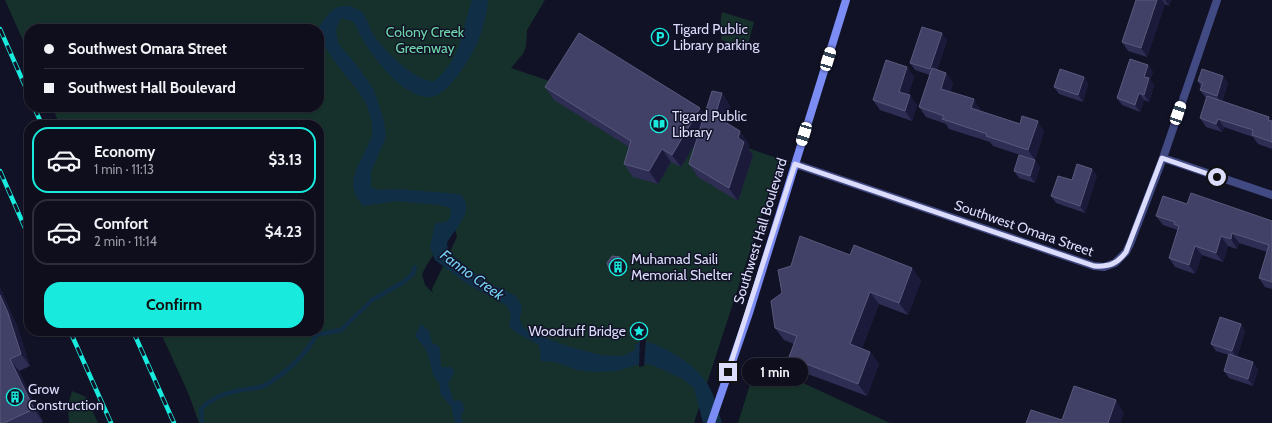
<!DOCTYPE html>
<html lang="en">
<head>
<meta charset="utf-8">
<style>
  body { margin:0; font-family:Cabin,sans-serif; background:#171726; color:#f1f3f6; height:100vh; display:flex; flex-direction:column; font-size:15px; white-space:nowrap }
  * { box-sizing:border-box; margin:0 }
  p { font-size:13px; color:#9b9ca4 }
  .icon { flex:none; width:22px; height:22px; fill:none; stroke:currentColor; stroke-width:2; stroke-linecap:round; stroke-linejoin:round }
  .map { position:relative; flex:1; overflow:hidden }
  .sheet { position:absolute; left:24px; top:120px; width:300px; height:216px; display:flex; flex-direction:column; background:#0e0e1d; border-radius:16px; box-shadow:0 1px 3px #0004,0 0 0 1px #2e2e3b }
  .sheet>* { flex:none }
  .top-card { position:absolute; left:24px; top:24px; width:300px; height:88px; border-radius:16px; box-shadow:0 1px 3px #0004,0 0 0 1px #2e2e3b; display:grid; align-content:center; height:88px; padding:0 20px; background:#0e0e1d }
  .end { position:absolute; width:18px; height:18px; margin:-9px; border:5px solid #dcddfc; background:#111; box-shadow:0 0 0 2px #111 }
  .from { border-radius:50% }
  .bubble { position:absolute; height:28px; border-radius:14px; background:#0e0e1d; box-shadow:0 1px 3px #0004,0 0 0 1px #2e2e3b; font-size:13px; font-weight:800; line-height:28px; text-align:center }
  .car { position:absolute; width:12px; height:24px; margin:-12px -6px; border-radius:5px; box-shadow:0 0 3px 1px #0007; background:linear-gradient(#fff 24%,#345 0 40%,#fff 0 76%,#345 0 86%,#fff 0) }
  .top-card b { display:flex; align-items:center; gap:14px; height:38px; font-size:15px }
  .top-card b+b { border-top:1px solid #2e2e3b }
  .top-card i { width:10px; height:10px; background:#f1f3f6 }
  ul { padding:7px 0 0; list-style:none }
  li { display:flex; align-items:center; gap:12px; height:66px; margin:0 8px 6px; padding:0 12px; border:2px solid #2e2e3b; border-radius:16px }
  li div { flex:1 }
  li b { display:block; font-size:15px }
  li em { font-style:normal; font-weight:800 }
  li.selected { border-color:#18ebdd }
  li>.icon { width:36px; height:36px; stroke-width:1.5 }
  .cta { display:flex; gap:8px; margin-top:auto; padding:8px 20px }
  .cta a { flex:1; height:46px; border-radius:16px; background:#18ebdd; color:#111; font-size:16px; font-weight:800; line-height:46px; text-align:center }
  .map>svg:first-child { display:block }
  .green { fill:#16312b; fill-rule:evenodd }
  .water { fill:#112e47 }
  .pier { fill:#121227 }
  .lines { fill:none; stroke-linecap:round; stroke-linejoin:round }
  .stream { stroke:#112e47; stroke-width:4.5 }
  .minor { stroke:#414a82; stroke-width:8 }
  .secondary { stroke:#7b8cf4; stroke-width:8 }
  .rail-casing { stroke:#18ebdd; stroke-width:4.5 }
  .rail { stroke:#121227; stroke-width:3; stroke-dasharray:9; stroke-linecap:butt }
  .wall { fill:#2e2d54 }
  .shaded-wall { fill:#1b1a3a }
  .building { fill:#414066; stroke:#59597d }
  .route { stroke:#dcddfc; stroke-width:5 }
  .labels { text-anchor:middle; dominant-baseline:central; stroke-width:3; stroke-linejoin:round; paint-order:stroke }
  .poi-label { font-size:14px; fill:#dcddfc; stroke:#121227; text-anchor:start }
  .park-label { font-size:14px; fill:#6dd7aa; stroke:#121227 }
  .street-label { font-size:14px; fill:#dcddfc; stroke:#121227 }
  .water-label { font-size:15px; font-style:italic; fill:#73cdf3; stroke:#121227 }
</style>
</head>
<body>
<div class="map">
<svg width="1272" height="423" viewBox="0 0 1272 423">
  <rect width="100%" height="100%" fill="#121227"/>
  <path class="green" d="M5,0H545L527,30L526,47L523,54L511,68L780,159L694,423H199L189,395L160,331H319V125H60L52,107H319V29H29V54ZM454,225L457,237L432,289L433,293L425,285L422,274C430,257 444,242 454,225Z
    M722,12L754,22L747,48L721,40C723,30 719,24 722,12Z
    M757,362L890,423H738Z
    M72,391L86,397L98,423H69L68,405Z"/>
  <path class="water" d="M472,0H488C487,14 483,29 478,41C472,56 449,94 432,97C402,101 363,46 354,22L341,18L336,30L338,43L359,68L374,90L384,120L386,137L371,172V187L379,190L397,189L460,194C477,210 455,228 447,243L448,252L488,283L515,295L522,306L520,320L524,328L533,333L567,346L601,355L623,356L635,350V345L641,340C665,346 695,363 708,385C715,396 718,411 722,423H703L694,388L683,379L659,368L648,364L636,365L618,371L595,372L577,370L555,362L541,361L539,345L515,332L509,326L511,314L506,305L467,284L435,260L430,248L435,223L445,222L450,218L451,208L439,205L397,201L363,206C344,183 357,170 367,147C368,144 371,140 372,136C375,100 348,83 331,56C325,48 321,37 318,29C326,15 337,0 355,8C357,9 361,11 363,13C368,20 370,30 375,37C389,55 411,77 433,82C462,59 461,33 472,0Z
    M421,324L429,331L432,343L437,345L440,348L441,367H452L454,372L448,384L454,401L459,400L463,403L464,410L461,416L463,423H455L451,406L441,395L439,383L433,375L429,358L425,348L415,336Z"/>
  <path class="pier" d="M640,338L646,339L644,366L639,367Z"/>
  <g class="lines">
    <path class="stream" d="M202,423L201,409C215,395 229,392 248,389C253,388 259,388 263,386C282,377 307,354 316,335L341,330L372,300L402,283L413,274L415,267"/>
    <path class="minor" d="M1163,158L1272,195
      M795,164L1094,266L1104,267L1115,263L1126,252L1130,244L1163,158L1217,0"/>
    <path class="secondary" d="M711,423L749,313L846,0"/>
    <defs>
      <path id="rail" d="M0,29L29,95
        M34,107L42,125
        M0,171L29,237
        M70,331L111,423
        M133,331L174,423"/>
    </defs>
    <use href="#rail" class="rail-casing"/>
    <use href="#rail" class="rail"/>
  </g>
  <path class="wall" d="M1136,0H1171L1169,6L1165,4L1147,57L1128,51L1122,42Z
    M947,40L937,70L946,73L953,83L950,92L980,109V111L1044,131L1035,160L993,146L990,142L949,129L946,124L926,117L919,107L930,75L915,70L910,63Z
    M1148,65L1153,72L1150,80L1154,85L1149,102L1144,100L1140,112L1122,105L1117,98Z
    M907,67L914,77L908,95L917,105L912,121L880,110L873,100Z
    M1084,77L1088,84L1083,102L1059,94L1054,87Z
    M1198,81L1228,83L1222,101L1269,117L1272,121V149L1258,144L1253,137L1224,127L1222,132L1206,127L1200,118L1207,98L1205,97L1200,90L1201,87Z
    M545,87L704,114L722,93L730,106L726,122L749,144L748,148L753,155L738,201L698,177L689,164L695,143L681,167L671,162L658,184L633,177L624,164L629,147L554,100Z
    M1040,167L1035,183L1019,178L1014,171Z
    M1097,175L1085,213L1056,203L1051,196L1072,180Z
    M1187,204L1272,221V289L1265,287L1259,278L1267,252L1239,243L1237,249L1228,246L1223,262L1202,255L1195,274L1175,267L1169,258L1178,230L1163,225L1156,216Z
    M850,255L912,268L921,281L908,315L879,304L862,348L870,352L879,364L867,396L797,370L789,357L794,344L784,340L775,328Z
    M623,261L626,268L621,275L613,274L610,271Z
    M0,288L17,326L30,366L19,371L43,422L41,423H0Z
    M1241,324L1245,331L1237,357L1258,369L1253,386L1229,378L1224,371L1229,355L1216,351L1211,344Z"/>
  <path class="shaded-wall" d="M1157,0H1162L1165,4L1147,57L1141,48Z
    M1165,0H1171L1169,6Z
    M942,33L947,40L935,76L930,69Z
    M1148,65L1153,72L1150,80L1154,85L1149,102L1144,95V77Z
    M907,67L914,77L906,102L899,92Z
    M946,73L953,83L948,99L941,89Z
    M1223,76L1228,83L1221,103L1217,96Z
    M1084,77L1088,84L1083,102L1078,95Z
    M722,93L730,106L724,129L715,116Z
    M1139,93L1144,100L1140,112L1135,105Z
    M910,95L917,105L912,121L905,111Z
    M974,99L980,109L978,118L971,108Z
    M700,108L709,121L681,167L672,155Z
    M1269,117L1272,121L1268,120Z
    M1218,119L1224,127L1222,132L1216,124Z
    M1038,121L1044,131L1035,160L1028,150Z
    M740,131L749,144L748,148L753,155L738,201L729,188L738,138Z
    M662,149L671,162L658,184L649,171Z
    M1035,160L1040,167L1035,183L1030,176Z
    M1092,169L1097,175L1085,213L1080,206Z
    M1232,233L1239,243L1237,249L1231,239Z
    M1221,236L1228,246L1223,262L1216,253Z
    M1195,246L1202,255L1195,274L1189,265Z
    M620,257L626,268L621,275L619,271Z
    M912,268L921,281L908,315L899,303Z
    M0,288L17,326L30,366L21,354L0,295Z
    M870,292L879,304L859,356L850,344Z
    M1241,324L1245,331L1237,358L1232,351Z
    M870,352L879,364L867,396L858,384Z
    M10,359L19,371L43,422L34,409Z
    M1253,362L1258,369L1253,386L1248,379Z
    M1116,400L1124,413L1121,423H1108Z"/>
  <path class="building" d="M1136,0H1157L1141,48L1122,42Z
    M922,27L942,33L930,69L910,63Z
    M579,33L700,108L672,155L662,149L649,171L624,164L631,141L545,87Z
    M1130,59L1148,65L1144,77L1149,78L1144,95L1139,93L1135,105L1117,98Z
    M886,60L907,67L899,92L910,95L905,111L873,100Z
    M932,68L946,73L941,89L974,99L971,108L1020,124L1022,116L1038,121L1028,150L986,136L987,134L942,119L944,116L919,107Z
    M1060,69L1084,77L1078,95L1054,87Z
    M1202,69L1223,76L1217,96L1200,90L1203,83L1198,81Z
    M712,91L722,93L715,116L740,131L738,138L744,142L729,188L689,164Z
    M1207,96L1269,117L1268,120L1272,121V142L1252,135L1253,130L1218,119L1216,124L1200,118Z
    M1019,155L1035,160L1030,176L1014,171Z
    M1077,164L1092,169L1080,206L1051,196L1058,176L1072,180Z
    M1191,193L1272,221V282L1259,278L1269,245L1232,233L1231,239L1221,236L1216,253L1195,246L1189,265L1169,258L1179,226L1174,224L1175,222L1156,216L1163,196L1187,204Z
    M800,236L850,255L854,245L912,268L899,303L870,292L850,344L870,352L858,384L789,357L797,336L775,328L771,301L782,293L778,270L791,266Z
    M612,256L620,257L624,264L619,271H610L607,263Z
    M0,295L8,313L21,354L10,359L34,409L4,423H0Z
    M1220,317L1241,324L1232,351L1211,344Z
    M1229,354L1253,362L1248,379L1224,371Z
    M1074,386L1116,400L1108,423H1026L1031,410L1062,420Z"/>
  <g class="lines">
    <path class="route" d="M728,372L795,164L1094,266C1109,267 1117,264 1126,252L1162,158L1217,177"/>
  </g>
  <defs>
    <symbol id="parking-ring" viewBox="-11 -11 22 22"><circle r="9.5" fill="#121227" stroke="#18ebdd" stroke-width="1.5"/><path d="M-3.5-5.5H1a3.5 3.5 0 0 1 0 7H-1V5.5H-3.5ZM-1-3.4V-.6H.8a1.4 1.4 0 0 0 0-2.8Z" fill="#18ebdd"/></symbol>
    <symbol id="library-ring" viewBox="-11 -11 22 22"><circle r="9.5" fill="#121227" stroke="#18ebdd" stroke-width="1.5"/><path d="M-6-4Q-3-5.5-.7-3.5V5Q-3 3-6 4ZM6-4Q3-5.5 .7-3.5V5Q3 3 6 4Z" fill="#18ebdd"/></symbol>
    <symbol id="building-ring" viewBox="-11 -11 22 22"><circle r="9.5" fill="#121227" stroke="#18ebdd" stroke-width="1.5"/><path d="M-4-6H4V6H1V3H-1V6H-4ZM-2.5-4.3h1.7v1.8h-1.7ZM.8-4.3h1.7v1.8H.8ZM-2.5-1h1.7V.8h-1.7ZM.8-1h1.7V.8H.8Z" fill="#18ebdd"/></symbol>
    <symbol id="sight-ring" viewBox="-11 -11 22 22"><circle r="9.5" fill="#121227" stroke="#18ebdd" stroke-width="1.5"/><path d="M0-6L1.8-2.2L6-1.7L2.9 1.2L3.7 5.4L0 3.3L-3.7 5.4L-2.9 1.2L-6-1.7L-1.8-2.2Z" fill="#18ebdd"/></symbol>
  </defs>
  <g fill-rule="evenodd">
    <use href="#parking-ring" x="650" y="27" width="20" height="20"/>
    <use href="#library-ring" x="649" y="114" width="20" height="20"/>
    <use href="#building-ring" x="608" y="257" width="20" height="20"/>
    <use href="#sight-ring" x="629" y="321" width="20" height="20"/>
    <use href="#building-ring" x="5" y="387" width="20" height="20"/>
  </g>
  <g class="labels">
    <g class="poi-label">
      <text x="673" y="29">Tigard Public<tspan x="673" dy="16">Library parking</tspan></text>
      <text x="672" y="116">Tigard Public<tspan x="672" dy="16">Library</tspan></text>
      <text x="631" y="259">Muhamad Saili<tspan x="631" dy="16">Memorial Shelter</tspan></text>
      <text x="626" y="331" text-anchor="end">Woodruff Bridge</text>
      <text x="28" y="389">Grow<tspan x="28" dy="16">Construction</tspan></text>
    </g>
    <g class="park-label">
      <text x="425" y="32">Colony Creek<tspan x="425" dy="16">Greenway</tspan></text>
    </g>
    <g class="street-label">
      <text transform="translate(1024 228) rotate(19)">Southwest Omara Street</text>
      <text transform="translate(760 231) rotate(-73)">Southwest Hall Boulevard</text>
    </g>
    <g class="water-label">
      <text transform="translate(472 275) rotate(36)">Fanno Creek</text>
    </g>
  </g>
</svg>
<i class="end from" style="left:1217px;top:177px"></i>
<i class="end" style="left:728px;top:372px"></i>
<div class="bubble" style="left:742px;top:358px;width:66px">1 min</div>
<i class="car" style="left:828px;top:59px;rotate:17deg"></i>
<i class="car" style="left:1178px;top:113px;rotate:19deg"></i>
<i class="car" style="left:804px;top:134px;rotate:197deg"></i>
<div class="top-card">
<b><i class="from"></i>Southwest Omara Street</b>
<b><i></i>Southwest Hall Boulevard</b>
</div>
<section class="sheet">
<ul>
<li class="selected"><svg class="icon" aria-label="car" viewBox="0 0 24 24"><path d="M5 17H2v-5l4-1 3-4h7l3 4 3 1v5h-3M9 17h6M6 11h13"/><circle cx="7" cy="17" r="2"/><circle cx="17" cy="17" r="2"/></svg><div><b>Economy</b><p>1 min · 11:13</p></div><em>$3.13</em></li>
<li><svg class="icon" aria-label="car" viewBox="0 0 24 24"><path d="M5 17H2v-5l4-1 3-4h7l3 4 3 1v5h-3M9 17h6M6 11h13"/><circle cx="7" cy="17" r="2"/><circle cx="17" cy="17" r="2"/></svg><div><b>Comfort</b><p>2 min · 11:14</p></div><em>$4.23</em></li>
</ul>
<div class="cta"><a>Confirm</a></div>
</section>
</div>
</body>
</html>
